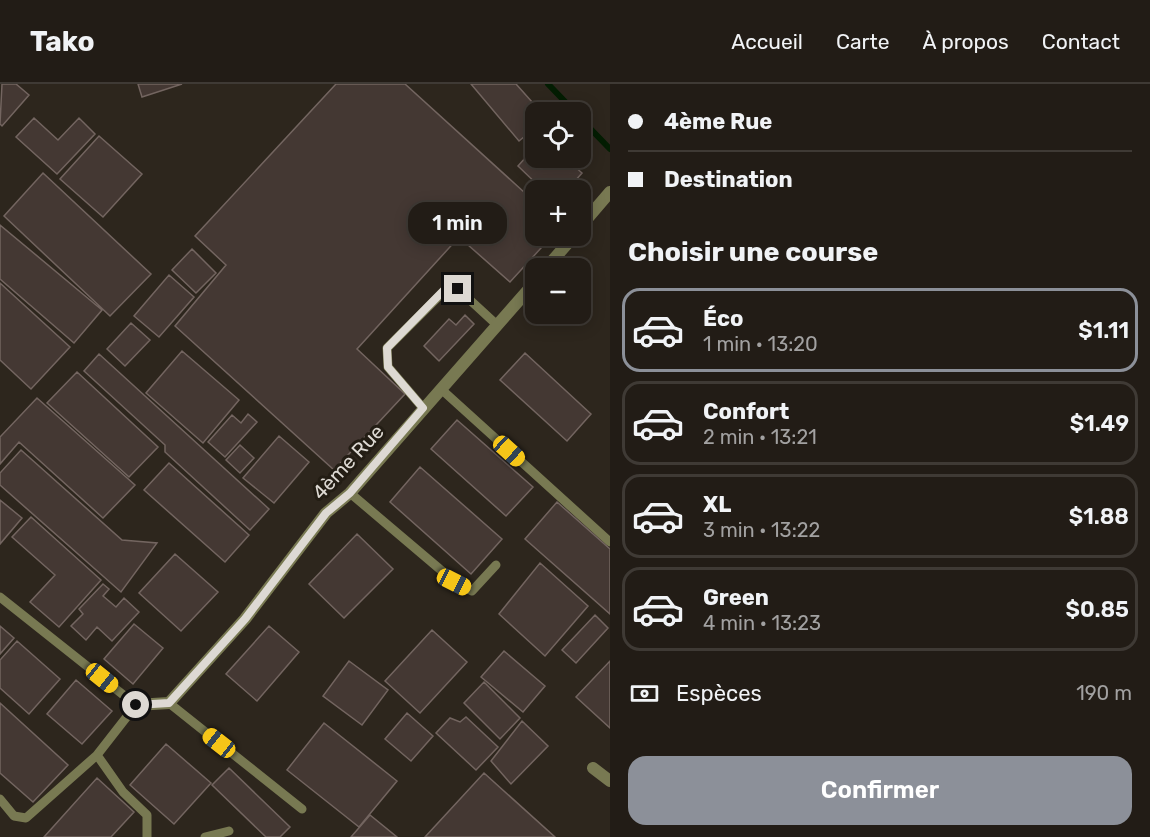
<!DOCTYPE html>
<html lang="fr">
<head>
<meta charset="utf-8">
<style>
  body { margin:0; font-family:Rubik,sans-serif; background:#2a251f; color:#f1f3f6; height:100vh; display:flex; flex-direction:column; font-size:22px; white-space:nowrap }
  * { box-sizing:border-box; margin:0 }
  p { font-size:20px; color:#a2a1a1 }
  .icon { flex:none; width:33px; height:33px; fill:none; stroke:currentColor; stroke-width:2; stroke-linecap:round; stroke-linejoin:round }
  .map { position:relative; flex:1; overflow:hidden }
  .sheet { display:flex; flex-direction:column; background:#221c16; width:540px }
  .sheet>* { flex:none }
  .hud { display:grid; align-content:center; height:132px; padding:0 18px; background:#221c16 }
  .buttons { position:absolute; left:525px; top:18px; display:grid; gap:12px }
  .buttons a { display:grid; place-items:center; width:66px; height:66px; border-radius:12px; background:#221c16; box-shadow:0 3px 15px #0003,0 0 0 2px #3f3a35; font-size:30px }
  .end { position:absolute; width:27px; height:27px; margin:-14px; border:8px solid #ddd9d3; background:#111; box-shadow:0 0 0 3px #111 }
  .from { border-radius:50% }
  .bubble { position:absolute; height:42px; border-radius:18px; background:#221c16; box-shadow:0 3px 15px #0003,0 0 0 2px #3f3a35; font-size:20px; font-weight:600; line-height:42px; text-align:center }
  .car { position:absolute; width:18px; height:36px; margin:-18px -9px; border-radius:8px; box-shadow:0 0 4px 2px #0007; background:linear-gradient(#f5c518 24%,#345 0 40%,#f5c518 0 76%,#345 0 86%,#f5c518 0) }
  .hud b { display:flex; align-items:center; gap:21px; height:57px; font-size:22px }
  .hud b+b { border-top:2px solid #3f3a35 }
  .hud i { width:15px; height:15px; background:#f1f3f6 }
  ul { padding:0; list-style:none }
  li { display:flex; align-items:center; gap:18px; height:84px; margin:0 12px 9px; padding:0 6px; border:3px solid #3f3a35; border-radius:18px }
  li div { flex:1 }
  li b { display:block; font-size:22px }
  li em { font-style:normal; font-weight:600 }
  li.selected { border-color:#8c9099 }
  li>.icon { width:54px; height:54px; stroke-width:1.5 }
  h2 { padding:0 18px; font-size:27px; line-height:72px }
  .pay { display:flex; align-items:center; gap:15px; height:66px; padding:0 18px; font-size:22px }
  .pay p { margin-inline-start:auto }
  .cta { display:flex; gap:12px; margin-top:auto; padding:12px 18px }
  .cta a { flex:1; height:69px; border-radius:18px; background:#8c9099; color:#fff; font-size:24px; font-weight:600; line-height:69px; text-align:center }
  header { display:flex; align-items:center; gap:36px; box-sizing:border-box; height:84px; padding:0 30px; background:#221c16; border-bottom:2px solid #3f3a35 }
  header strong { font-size:28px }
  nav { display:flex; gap:33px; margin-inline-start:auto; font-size:21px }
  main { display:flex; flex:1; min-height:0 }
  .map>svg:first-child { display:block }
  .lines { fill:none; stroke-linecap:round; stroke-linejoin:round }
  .stream { stroke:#031d02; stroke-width:6 }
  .building { fill:#443833; stroke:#736560; stroke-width:1.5 }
  .service { stroke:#787952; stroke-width:9 }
  .minor { stroke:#787952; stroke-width:12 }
  .route { stroke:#ddd9d3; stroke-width:8 }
  .labels { text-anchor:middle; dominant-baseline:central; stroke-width:6; stroke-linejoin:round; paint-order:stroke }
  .street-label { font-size:20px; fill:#ddd9d3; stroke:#231d14 }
</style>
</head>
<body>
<header>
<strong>Tako</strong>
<nav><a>Accueil</a><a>Carte</a><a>À propos</a><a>Contact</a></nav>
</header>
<main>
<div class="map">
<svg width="610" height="753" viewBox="0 0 610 753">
  <rect width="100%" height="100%" fill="#2d261d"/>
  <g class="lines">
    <path class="stream" d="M548,0L575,28
      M580,34L610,65"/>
  </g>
  <path class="building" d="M2,0H16L29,11L2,42L0,40Z
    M138,0H182L142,13Z
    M336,0H405L536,119V152H552L510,198L459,153L357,265L405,310L334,386L175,242L226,181L195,152Z
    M471,0H516L541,28H536V43L519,57Z
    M34,34L58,56L79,34L95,50L57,90L16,53Z
    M99,52L142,90L103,133L60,95Z
    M536,62V74H565L582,89L567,106H543L518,82Z
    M43,89L151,190L110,232L4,132Z
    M0,141L102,226L74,259L0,195Z
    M192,165L216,189L196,209L172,186Z
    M169,191L194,213L159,253L134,232Z
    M0,199L70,263L31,305L0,276Z
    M465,231L474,240L439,277L424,262L449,235L456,241Z
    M131,239L150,256L125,282L107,265Z
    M182,267L239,316L203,359L146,309Z
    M525,269L591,330L567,357L500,296Z
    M99,270L269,425L250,446L165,368V361L84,287Z
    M77,288L158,363L129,393L47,319Z
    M37,314L135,401L103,434L19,358L0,380V353Z
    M248,330L257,338L225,373L208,358L232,331L241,339Z
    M457,336L533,403L506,432L431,365Z
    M279,352L309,378L274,419L243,394Z
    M240,361L254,374L240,389L226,376Z
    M21,366L122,456L157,459L121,508L0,401V389Z
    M169,379L249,451L225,478L144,406Z
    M420,383L502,455L471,490L390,418Z
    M0,416L22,434L0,460Z
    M557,418L610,465V530L525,455Z
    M31,433L101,496L59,543L30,518L55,491L12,453Z
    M357,450L393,485L344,534L309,500Z
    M175,470L218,508L181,547L139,509Z
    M540,479L588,522L545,572L499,530Z
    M103,500L109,505L103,512L116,523L124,514L139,528L112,557L97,543L86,556L71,542L83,530L79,525Z
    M595,531L608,544L576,579L562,566Z
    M134,540L163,564L133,600L104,575Z
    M0,542L14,554L0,570Z
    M269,542L299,568L257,617L226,590Z
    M432,546L467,578L420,629L385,597Z
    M17,557L60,595L29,630L0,604V576Z
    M504,567L545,602L523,628L481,593Z
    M349,577L388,606L362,641L323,612Z
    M610,577V644L576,613Z
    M76,596L112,627L82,660L47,630Z
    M484,598L520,634L500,655L464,619Z
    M0,619L68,681L33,718L0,689Z
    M407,629L433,652L411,677L385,655Z
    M466,633L498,663L476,686L436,649L450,634L460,638Z
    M522,637L548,662L511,700L491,677Z
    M324,639L397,697L359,743L287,686Z
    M166,660L211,699L174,740L130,701Z
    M229,684L290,743L280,753H266L212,701Z
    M484,689L555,753H425Z
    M97,694L134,728L111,753H44Z
    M370,731L397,753H351Z"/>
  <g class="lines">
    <path class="service" d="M441,305L610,458
      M423,324L388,283L387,264L449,202L458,205L496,240
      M350,409L455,498L472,507L496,481
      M0,513L136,621L97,671L123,708L147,731V753
      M169,619L302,725
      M0,715L14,732L26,734L97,671
      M205,753L229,747"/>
    <path class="minor" d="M580,143L610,108
      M546,184L574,152
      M136,621L169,619L245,535L326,429L350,409L536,197
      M593,684L610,697"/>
  </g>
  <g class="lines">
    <path class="route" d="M136,621L169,619L245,535L326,429L350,409L423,324L388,283L387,264L448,202L458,205"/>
  </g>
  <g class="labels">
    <g class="street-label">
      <text transform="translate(348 378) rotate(-47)">4ème Rue</text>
    </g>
  </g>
</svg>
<div class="buttons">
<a><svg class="icon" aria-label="locate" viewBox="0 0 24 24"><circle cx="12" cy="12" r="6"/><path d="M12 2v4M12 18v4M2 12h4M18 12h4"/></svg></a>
<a>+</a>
<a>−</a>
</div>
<i class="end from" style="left:136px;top:621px"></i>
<i class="end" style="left:458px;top:205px"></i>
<div class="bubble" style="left:408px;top:118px;width:99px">1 min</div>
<i class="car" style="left:509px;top:367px;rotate:132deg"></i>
<i class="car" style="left:454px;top:498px;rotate:117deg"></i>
<i class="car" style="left:102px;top:594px;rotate:129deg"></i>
<i class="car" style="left:219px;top:659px;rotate:308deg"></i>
</div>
<section class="sheet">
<div class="hud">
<b><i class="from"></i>4ème Rue</b>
<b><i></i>Destination</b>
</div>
<h2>Choisir une course</h2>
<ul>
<li class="selected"><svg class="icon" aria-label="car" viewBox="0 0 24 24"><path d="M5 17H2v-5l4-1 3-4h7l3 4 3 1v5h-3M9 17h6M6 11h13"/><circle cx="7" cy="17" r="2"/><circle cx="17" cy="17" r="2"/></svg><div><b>Éco</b><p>1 min · 13:20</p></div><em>$1.11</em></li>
<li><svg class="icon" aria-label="car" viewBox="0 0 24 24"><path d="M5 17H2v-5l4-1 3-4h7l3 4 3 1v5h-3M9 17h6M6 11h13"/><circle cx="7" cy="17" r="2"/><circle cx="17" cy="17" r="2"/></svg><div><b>Confort</b><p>2 min · 13:21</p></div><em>$1.49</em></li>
<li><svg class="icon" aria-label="car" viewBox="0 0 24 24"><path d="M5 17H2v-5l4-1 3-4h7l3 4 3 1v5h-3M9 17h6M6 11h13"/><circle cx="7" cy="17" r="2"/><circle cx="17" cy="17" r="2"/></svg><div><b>XL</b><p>3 min · 13:22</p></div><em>$1.88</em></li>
<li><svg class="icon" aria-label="car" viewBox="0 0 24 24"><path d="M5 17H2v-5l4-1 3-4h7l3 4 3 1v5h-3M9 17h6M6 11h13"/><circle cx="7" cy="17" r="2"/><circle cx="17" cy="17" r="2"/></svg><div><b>Green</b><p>4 min · 13:23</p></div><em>$0.85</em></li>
</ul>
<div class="pay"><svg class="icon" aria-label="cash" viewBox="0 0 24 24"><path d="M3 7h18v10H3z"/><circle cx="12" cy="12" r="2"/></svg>Espèces<p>190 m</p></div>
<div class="cta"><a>Confirmer</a></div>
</section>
</main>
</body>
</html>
